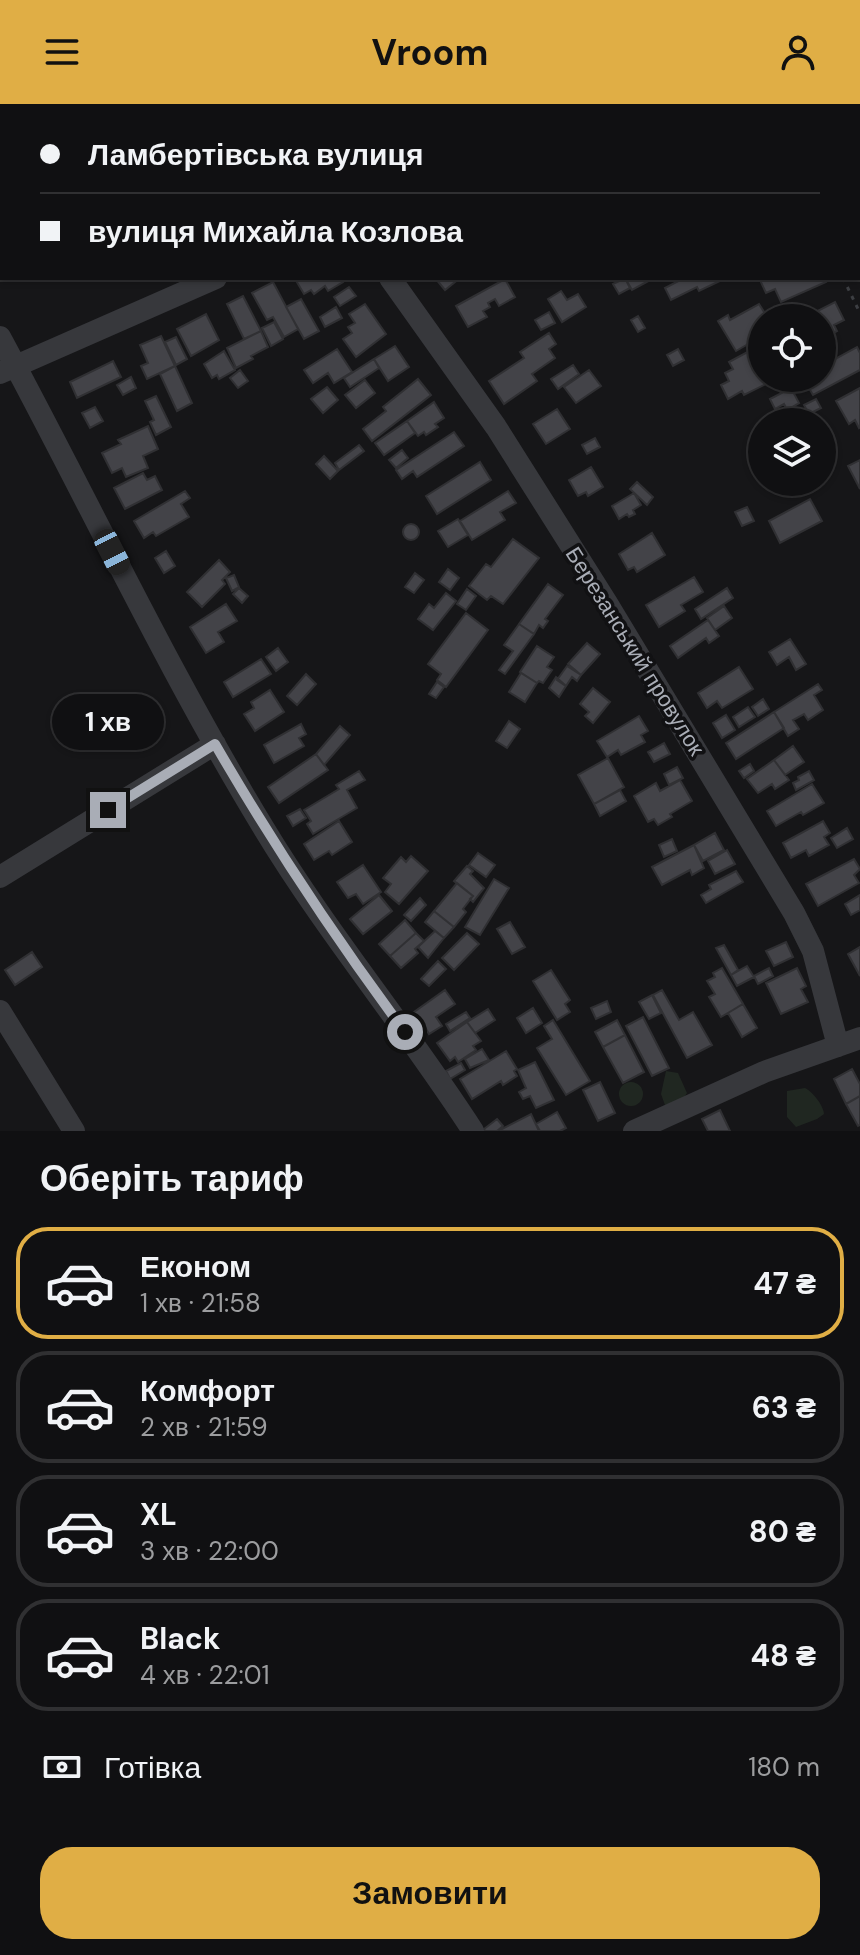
<!DOCTYPE html>
<html lang="uk">
<head>
<meta charset="utf-8">
<style>
  body { margin:0; font-family:"DM Sans",sans-serif; background:#19191b; color:#f1f3f6; height:100vh; display:flex; flex-direction:column; font-size:30px; white-space:nowrap }
  * { box-sizing:border-box; margin:0 }
  p { font-size:26px; color:#9c9d9f }
  .icon { flex:none; width:44px; height:44px; fill:none; stroke:currentColor; stroke-width:2; stroke-linecap:round; stroke-linejoin:round }
  .map { position:relative; height:1027px; overflow:hidden }
  .side { display:flex; flex-direction:column; background:#101012; flex:1 }
  .side>* { flex:none }
  .banner { position:absolute; left:0px; top:0px; width:860px; height:176px; box-shadow:0 2px 6px #0004,0 0 0 2px #303032; display:grid; align-content:center; height:176px; padding:0 40px; background:#101012 }
  .fabs { position:absolute; left:748px; top:200px; display:grid; gap:16px }
  .fabs a { display:grid; place-items:center; width:88px; height:88px; border-radius:50%; background:#101012; box-shadow:0 2px 6px #0004,0 0 0 2px #303032; font-size:40px }
  .end { position:absolute; width:36px; height:36px; margin:-18px; border:10px solid #a9adb6; background:#111; box-shadow:0 0 0 4px #111 }
  .from { border-radius:50% }
  .bubble { position:absolute; height:56px; border-radius:28px; background:#101012; box-shadow:0 2px 6px #0004,0 0 0 2px #303032; font-size:26px; font-weight:700; line-height:56px; text-align:center }
  .car { position:absolute; width:24px; height:48px; margin:-24px -12px; border-radius:10px; box-shadow:0 0 6px 2px #0007; background:linear-gradient(#222 24%,#8ab4d8 0 40%,#222 0 76%,#8ab4d8 0 86%,#222 0) }
  .banner b { display:flex; align-items:center; gap:28px; height:76px; font-size:30px }
  .banner b+b { border-top:2px solid #303032 }
  .banner i { width:20px; height:20px; background:#f1f3f6 }
  ul { padding:0; list-style:none }
  li { display:flex; align-items:center; gap:24px; height:112px; margin:0 16px 12px; padding:0 24px; border:4px solid #303032; border-radius:32px }
  li div { flex:1 }
  li b { display:block; font-size:30px }
  li em { font-style:normal; font-weight:700 }
  li.active { border-color:#e0ae45 }
  li>.icon { width:72px; height:72px; stroke-width:1.5 }
  h2 { padding:0 40px; font-size:36px; line-height:96px }
  .pay { display:flex; align-items:center; gap:20px; height:88px; padding:0 40px; font-size:30px }
  .pay p { margin-inline-start:auto }
  .cta { display:flex; gap:16px; margin-top:auto; padding:16px 40px }
  .cta a { flex:1; height:92px; border-radius:32px; background:#e0ae45; color:#111; font-size:32px; font-weight:700; line-height:92px; text-align:center }
  header { display:flex; justify-content:space-between; align-items:center; height:104px; padding:0 40px; background:#e0ae45; color:#111; font-size:36px; font-weight:700 }
  .map>svg:first-child { display:block }
  .green { fill:#202721 }
  .building { fill:#434348; stroke:#303033; stroke-width:2 }
  .lines { fill:none; stroke-linecap:round; stroke-linejoin:round }
  .path { stroke:#3d3f43; stroke-width:3; stroke-dasharray:4 6; stroke-linecap:butt }
  .street { stroke:#37383c; stroke-width:22 }
  .route { stroke:#a9adb6; stroke-width:10 }
  .labels { text-anchor:middle; dominant-baseline:central; stroke-width:7; stroke-linejoin:round; paint-order:stroke }
  .street-label { font-size:22px; fill:#a9adb6; stroke:#111113 }
</style>
</head>
<body>
<header><svg class="icon" aria-label="menu" viewBox="0 0 24 24"><path d="M4 6h16M4 12h16M4 18h16"/></svg>Vroom<svg class="icon" aria-label="person" viewBox="0 0 24 24"><circle cx="12" cy="8" r="4"/><path d="M4 21q1-7 8-7t8 7"/></svg></header>
<div class="map">
<svg width="860" height="1027" viewBox="0 0 860 1027">
  <rect width="100%" height="100%" fill="#161618"/>
  <path class="green" d="M666,967L678,969L687,989C684,995 673,1001 665,1001L661,990Z
    M619 990a12 12 0 1 1 24 0a12 12 0 1 1-24 0Z
    M805,984C812,987 824,1002 824,1010L817,1015L796,1023L787,1013V987Z"/>
  <path class="building" d="M296,174H341L343,178L328,187L325,182L314,190L311,186L304,190L295,175Z
    M435,174H460L445,186Z
    M625,174L630,184L619,190L613,180Z
    M625,174H654L632,186Z
    M684,174H726L699,187L697,183L671,196L665,184Z
    M759,174H824L826,178L781,198L775,185L766,189Z
    M505,175L515,193L499,202L495,195L488,199L490,203L483,207L487,213L468,223L456,202Z
    M273,178L298,225L284,233L273,213L267,216L252,189Z
    M349,183L356,192L340,202L334,193Z
    M561,187L567,196L578,190L586,203L562,218L548,195Z
    M243,192L261,227L244,235L227,200Z
    M301,195L319,227L304,235L286,203Z
    M835,198L844,216L834,221L837,227L822,235V214H804Z
    M365,200L386,230L356,253L343,235L352,229L348,223L355,219L349,210Z
    M759,200L766,211L778,204L783,214H762V232L736,247L718,217L728,211L730,216Z
    M336,203L342,214L325,223L320,213Z
    M549,208L555,219L541,226L535,216Z
    M206,210L219,236L191,252L177,225Z
    M638,212L645,224L638,228L631,216Z
    M274,218L283,235L271,242L262,224Z
    M261,227L268,243L251,252L253,255L236,264L227,244Z
    M549,229L556,240L549,245L555,254L532,270L537,277L504,300L489,277L524,254L520,248Z
    M161,232L175,262L147,275L141,262L148,259L140,241Z
    M176,233L187,255L176,261L165,238Z
    M395,242L409,263L388,277L374,255Z
    M857,243L860,249V266L813,291L803,274H822V262Z
    M337,245L352,268L334,279L328,269L313,279L304,266Z
    M678,245L684,256L673,262L667,251Z
    M753,245L762,258V274L776,275L744,291L742,287L728,295L721,281L729,277L725,269L733,265L729,258Z
    M224,247L235,266L219,275L217,271L212,274L204,260Z
    M374,255L379,264L350,283L344,274Z
    M113,257L121,273L77,294L70,278Z
    M573,261L579,270L558,285L551,275Z
    M175,262L192,299L177,307L160,270Z
    M240,266L248,277L238,284L230,274Z
    M589,266L601,282L576,299L564,283Z
    M131,273L136,284L123,291L117,281Z
    M789,274H792L796,281L781,289L776,281Z
    M418,275L431,291L372,337L363,325L386,307L383,303Z
    M365,276L375,289L356,304L345,291Z
    M327,283L338,296L323,309L311,295Z
    M791,284L799,299L787,306L784,300L775,305L770,295Z
    M860,284V323L859,324L855,316L849,320L836,297Z
    M156,292L171,323L156,331L150,318L154,316L145,297Z
    M816,295L821,304L809,310L804,301Z
    M434,298L444,314L435,320L438,323L426,331L424,328L418,332L407,317Z
    M95,303L103,317L90,324L82,309Z
    M557,305L570,325L546,340L533,320Z
    M407,317L415,329L384,351L375,339Z
    M148,322L158,345L143,352L148,364L126,373L122,364L112,369L102,349L121,340L118,336Z
    M454,328L464,342L417,373L413,367L402,375L396,366Z
    M595,334L600,343L587,350L582,341Z
    M359,341L364,347L339,366L335,359Z
    M402,346L408,354L396,364L389,356Z
    M324,352L338,367L330,375L316,360Z
    M860,356V385L848,362Z
    M480,358L491,376L437,410L426,392Z
    M591,363L603,383L588,392L586,388L578,392L569,376Z
    M143,369L147,376L155,372L162,386L125,405L114,384Z
    M637,378L653,393L647,401L630,385Z
    M185,387L190,394L181,400L189,413L156,432L153,428L144,434L134,417Z
    M508,387L516,399L500,408L505,416L472,436L460,417Z
    M634,389L641,401L633,406L635,410L629,413L627,410L619,415L612,402Z
    M810,395L822,417L780,439L769,417Z
    M747,403L754,417L742,422L735,408Z
    M458,415L468,431L448,443L438,427Z
    M403 428a8 8 0 1 1 16 0a8 8 0 1 1-16 0Z
    M652,429L665,451L637,468L634,463L628,466L619,450Z
    M513,435L539,454L503,500L491,492L487,496L469,482L486,460L491,463Z
    M166,447L175,462L164,469L155,454Z
    M219,456L230,468L222,476L225,480L202,503L187,488Z
    M448,465L459,474L450,486L439,478Z
    M415,469L424,476L414,489L405,483Z
    M234,471L239,483L232,487L226,474Z
    M694,473L703,488L681,501L685,507L659,523L646,501Z
    M548,480L563,491L545,515L548,517L543,524L539,521L534,530L519,520Z
    M239,484L248,492L242,499L233,490Z
    M727,484L733,494L701,515L695,505Z
    M467,485L476,492L466,506L457,500Z
    M446,489L456,497L433,526L418,515L429,500L434,504Z
    M226,500L237,517L218,528L224,538L206,549L190,523Z
    M724,502L732,514L715,526L707,514Z
    M466,509L488,526L446,583L437,576L441,570L428,560Z
    M708,516L719,532L709,539L706,534L678,554L670,542Z
    M519,520L534,530L505,570L499,566L513,547L504,541Z
    M790,535L806,560L796,566L789,553L777,561L769,548Z
    M587,539L600,550L581,571L568,560Z
    M537,542L554,553L547,563L552,566L543,579L539,577L537,579L520,568Z
    M278,544L288,558L276,567L266,553Z
    M261,555L271,570L233,593L224,578Z
    M567,562L581,571L577,577L572,573L566,582L557,576Z
    M739,563L753,585L722,604L717,597L707,604L698,589Z
    M521,569L537,579L525,598L509,588Z
    M306,570L316,580L297,601L287,592Z
    M556,573L566,582L559,593L549,584Z
    M437,578L444,583L436,594L429,590Z
    M818,580L822,586L814,591L823,606L808,616L804,610L793,616L799,625L788,632L774,608Z
    M593,584L610,598L593,619L585,612L589,608L580,600Z
    M270,586L284,608L255,627L244,610L254,604L251,598Z
    M763,595L769,605L758,612L752,603Z
    M748,603L755,613L739,623L733,613Z
    M774,608L784,624L736,655L726,639Z
    M726,611L735,626L722,634L713,619Z
    M639,612L648,627L641,631L645,638L621,651L618,646L607,653L597,637Z
    M509,617L520,625L507,644L496,637Z
    M301,620L306,630L299,634L304,642L274,659L264,641Z
    M340,622L350,631L324,661L316,650Z
    M664,639L670,650L654,658L648,648Z
    M793,642L804,658L785,671L774,656Z
    M316,650L328,666L279,699L268,683Z
    M608,654L624,683L594,700L578,671Z
    M774,656L789,676L775,685L772,680L758,689L747,675Z
    M750,660L754,667L744,674L739,667Z
    M677,663L683,674L669,681L664,670Z
    M359,667L365,676L347,686L357,704L313,730L307,720L311,717L304,706L339,685L336,681Z
    M809,667L814,676L796,686L793,679L799,676L798,673Z
    M680,676L692,697L670,710L672,713L658,721L654,715L648,718L634,692L656,679L660,687Z
    M812,680L824,699L803,711L801,708L776,722L767,707Z
    M620,686L626,697L600,712L594,700Z
    M300,705L306,714L293,722L287,712Z
    M339,717L352,738L332,751L329,747L314,756L304,740Z
    M823,717L830,729L824,733L829,741L809,752L806,746L791,754L783,739Z
    M847,724L853,735L837,744L831,734Z
    M715,729L724,746L703,757L694,741Z
    M672,735L677,747L664,753L659,741Z
    M694,741L704,764L692,771L690,766L662,781L652,763Z
    M727,746L735,760L715,770L708,757Z
    M478,749L495,761L486,773L469,761Z
    M411,752L428,767L399,800L385,788L391,780L383,774L401,753L406,758Z
    M854,755L860,765L854,771L859,779L818,802L806,780Z
    M363,761L381,788L363,800L356,790L348,794L337,778Z
    M467,762L473,767L470,770L484,784L473,798L470,795L473,792L454,777Z
    M736,767L743,778L706,799L701,791L711,785L709,781Z
    M494,775L509,784L480,831L465,823Z
    M457,779L473,792L463,805L466,808L454,823L434,807Z
    M379,791L392,807L363,830L350,815Z
    M860,791V806L851,811L845,800Z
    M420,794L426,801L411,817L404,811Z
    M434,807L454,823L444,834L425,818Z
    M405,816L416,829L390,852L379,840Z
    M510,818L525,843L512,850L497,825Z
    M435,827L444,834L428,854L418,843Z
    M416,829L424,837L415,845L418,849L401,864L390,852Z
    M467,829L479,840L454,866L442,854Z
    M786,838L793,853L774,862L766,847Z
    M724,841L738,866L731,871L716,844Z
    M860,843V872L848,850Z
    M32,848L42,863L15,881L5,866Z
    M438,857L446,865L429,882L421,875Z
    M747,862L754,873L737,882L731,871Z
    M722,864L743,900L721,913L709,893L715,890L707,877L715,873L713,869Z
    M769,864L773,872L758,880L754,872Z
    M797,864L806,882L801,885L808,898L781,910L766,879Z
    M551,866L570,896L565,900L570,908L557,916L533,877Z
    M445,886L455,900L436,913L442,922L429,930L426,925L419,930L407,913Z
    M662,886L679,916L693,908L712,941L687,954L653,891Z
    M652,891L661,909L649,915L639,898Z
    M607,897L611,908L596,915L591,904Z
    M743,900L757,924L742,933L728,909Z
    M533,904L542,919L526,929L517,914Z
    M488,905L495,916L475,929L467,918Z
    M466,908L470,914L450,927L446,920Z
    M643,913L669,964L652,972L626,922Z
    M553,916L590,977L566,991L537,944L552,935L544,922Z
    M617,916L625,931L603,943L595,928Z
    M467,918L481,937L473,942L476,946L458,958L455,953L450,957L437,939Z
    M625,931L644,968L623,979L603,943Z
    M482,945L489,956L470,964L465,955Z
    M506,947L517,965L514,967L517,972L503,981L501,977L472,995L460,975Z
    M535,958L554,996L536,1004L530,992L523,995L519,988L526,984L518,966Z
    M461,959L465,966L450,975L446,967Z
    M852,965L860,980V992L846,1000L834,975Z
    M600,978L615,1009L598,1017L583,986Z
    M860,992V1021L858,1022L846,1000Z
    M720,1006L730,1027H708L702,1015Z
    M557,1008L566,1024L560,1027H540L536,1020Z
    M531,1010L539,1027H501L500,1026Z
    M497,1015L503,1022L497,1027H485L484,1025Z"/>
  <g class="lines">
    <path class="path" d="M757,0L758,2
      M821,0L822,2
      M858,78L860,83
      M843,174L860,209"/>
    <path class="street" d="M300,0L301,2
      M783,0L784,2
      M606,2L611,0
      M858,152L860,156
      M390,174L496,323L607,499L794,809L813,847L838,942
      M0,233C88,396 167,565 263,723C327,829 406,923 473,1027
      M0,269L216,174
      M0,773L215,640
      M0,907L74,1027
      M634,1027L764,968L860,934"/>
  </g>
  <g class="lines">
    <path class="route" d="M108,706L215,640C273,740 336,835 405,928"/>
  </g>
  <g class="labels">
    <g class="street-label">
      <text transform="translate(635 547) rotate(58)">Березанський провулок</text>
    </g>
  </g>
</svg>
<div class="fabs">
<a><svg class="icon" aria-label="locate" viewBox="0 0 24 24"><circle cx="12" cy="12" r="6"/><path d="M12 2v4M12 18v4M2 12h4M18 12h4"/></svg></a>
<a><svg class="icon" aria-label="layers" viewBox="0 0 24 24"><path d="M12 4l9 5-9 5-9-5zM3 14l9 5 9-5"/></svg></a>
</div>
<i class="end from" style="left:405px;top:928px"></i>
<i class="end" style="left:108px;top:706px"></i>
<div class="bubble" style="left:52px;top:590px;width:112px">1 хв</div>
<i class="car" style="left:112px;top:448px;rotate:153deg"></i>
<div class="banner">
<b><i class="from"></i>Ламбертівська вулиця</b>
<b><i></i>вулиця Михайла Козлова</b>
</div>
</div>
<section class="side">
<h2>Оберіть тариф</h2>
<ul>
<li class="active"><svg class="icon" aria-label="car" viewBox="0 0 24 24"><path d="M5 17H2v-5l4-1 3-4h7l3 4 3 1v5h-3M9 17h6M6 11h13"/><circle cx="7" cy="17" r="2"/><circle cx="17" cy="17" r="2"/></svg><div><b>Економ</b><p>1 хв · 21:58</p></div><em>47 ₴</em></li>
<li><svg class="icon" aria-label="car" viewBox="0 0 24 24"><path d="M5 17H2v-5l4-1 3-4h7l3 4 3 1v5h-3M9 17h6M6 11h13"/><circle cx="7" cy="17" r="2"/><circle cx="17" cy="17" r="2"/></svg><div><b>Комфорт</b><p>2 хв · 21:59</p></div><em>63 ₴</em></li>
<li><svg class="icon" aria-label="car" viewBox="0 0 24 24"><path d="M5 17H2v-5l4-1 3-4h7l3 4 3 1v5h-3M9 17h6M6 11h13"/><circle cx="7" cy="17" r="2"/><circle cx="17" cy="17" r="2"/></svg><div><b>XL</b><p>3 хв · 22:00</p></div><em>80 ₴</em></li>
<li><svg class="icon" aria-label="car" viewBox="0 0 24 24"><path d="M5 17H2v-5l4-1 3-4h7l3 4 3 1v5h-3M9 17h6M6 11h13"/><circle cx="7" cy="17" r="2"/><circle cx="17" cy="17" r="2"/></svg><div><b>Black</b><p>4 хв · 22:01</p></div><em>48 ₴</em></li>
</ul>
<div class="pay"><svg class="icon" aria-label="cash" viewBox="0 0 24 24"><path d="M3 7h18v10H3z"/><circle cx="12" cy="12" r="2"/></svg>Готівка<p>180 m</p></div>
<div class="cta"><a>Замовити</a></div>
</section>
</body>
</html>
